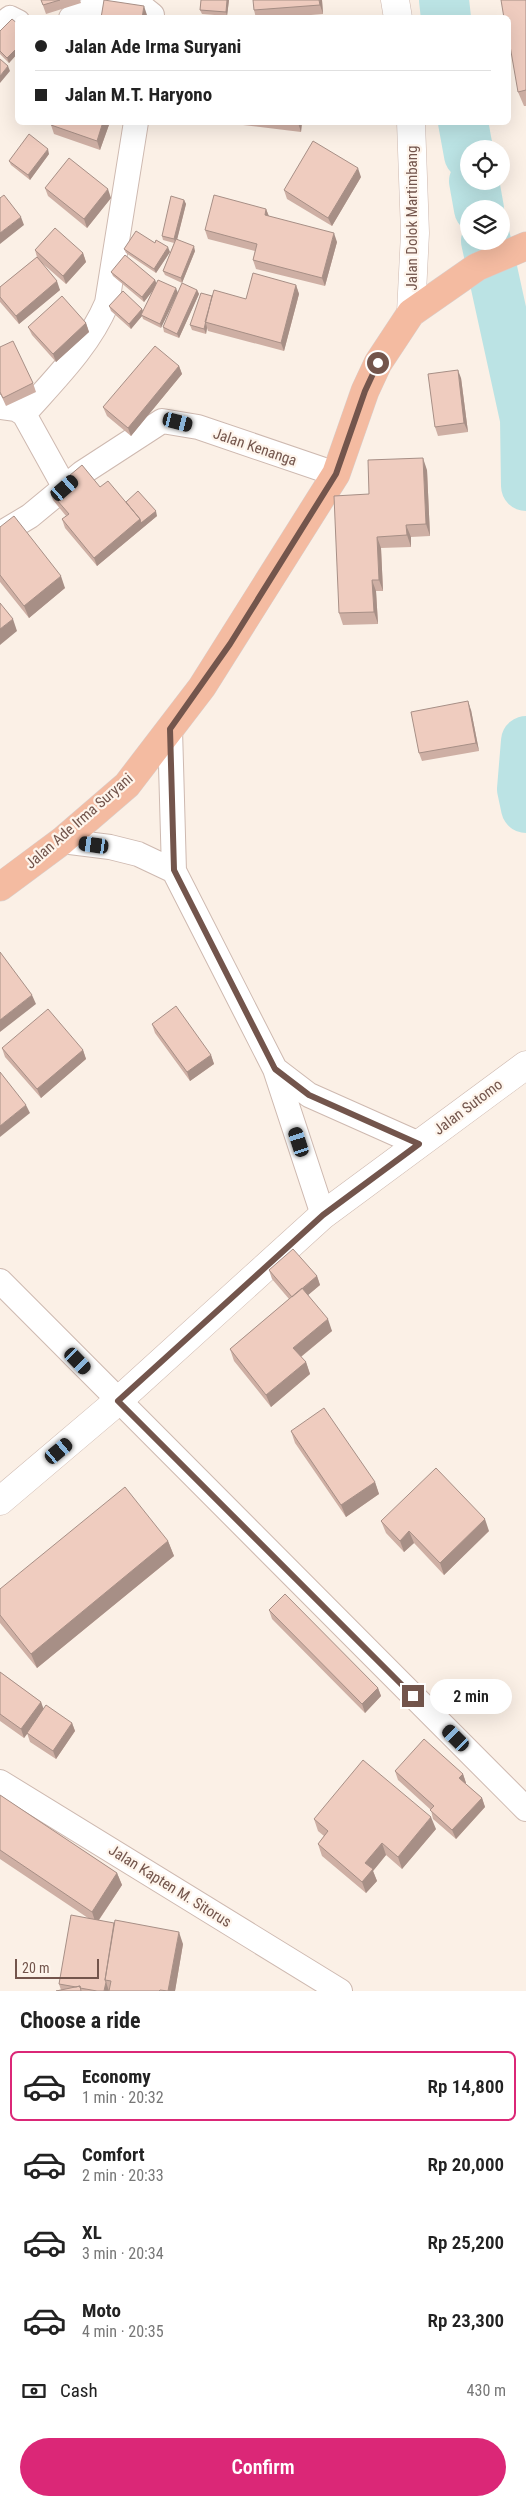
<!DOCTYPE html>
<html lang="en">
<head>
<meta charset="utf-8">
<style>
  body { margin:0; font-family:"Roboto Condensed",sans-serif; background:#f2f2f2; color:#222; height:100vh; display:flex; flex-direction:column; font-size:19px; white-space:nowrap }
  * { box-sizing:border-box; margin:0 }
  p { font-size:16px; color:#767676 }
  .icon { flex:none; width:28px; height:28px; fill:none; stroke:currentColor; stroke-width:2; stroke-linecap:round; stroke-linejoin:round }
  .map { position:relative; height:1991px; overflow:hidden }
  .sheet { display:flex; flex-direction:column; background:#fff; flex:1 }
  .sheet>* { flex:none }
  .banner { position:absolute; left:15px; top:15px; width:496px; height:110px; border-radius:8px; box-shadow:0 5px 20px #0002; display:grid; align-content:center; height:110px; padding:0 20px; background:#fff }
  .buttons { position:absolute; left:460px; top:140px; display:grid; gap:10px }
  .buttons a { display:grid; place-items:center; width:50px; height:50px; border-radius:50%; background:#fff; box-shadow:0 5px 20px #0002; font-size:25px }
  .scale { position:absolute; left:15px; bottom:12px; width:84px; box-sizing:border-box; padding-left:5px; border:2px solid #73554c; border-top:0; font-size:14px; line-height:18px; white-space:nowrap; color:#73554c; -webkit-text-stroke:4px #fef5ec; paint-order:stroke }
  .end { position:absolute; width:22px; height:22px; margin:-11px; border:6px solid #73554c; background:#fff; box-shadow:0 0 0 2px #fff }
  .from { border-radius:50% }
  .bubble { position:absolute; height:35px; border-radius:18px; background:#fff; box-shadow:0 5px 20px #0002; font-size:16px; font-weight:600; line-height:35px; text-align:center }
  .car { position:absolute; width:15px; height:30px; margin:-15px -8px; border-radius:6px; box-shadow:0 0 4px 1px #0007; background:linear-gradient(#222 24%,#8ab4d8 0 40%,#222 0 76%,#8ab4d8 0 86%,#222 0) }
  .banner b { display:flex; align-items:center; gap:18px; height:48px; font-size:19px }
  .banner b+b { border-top:1px solid #e0e0e0 }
  .banner i { width:12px; height:12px; background:#222 }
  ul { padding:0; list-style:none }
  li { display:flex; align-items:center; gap:15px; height:70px; margin:0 10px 8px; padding:0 10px; border:2px solid transparent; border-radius:8px }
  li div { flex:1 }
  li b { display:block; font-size:19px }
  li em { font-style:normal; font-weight:600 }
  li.on { border-color:#db2777 }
  li>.icon { width:45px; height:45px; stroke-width:1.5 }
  h2 { padding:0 20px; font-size:22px; line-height:60px }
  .pay { display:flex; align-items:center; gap:12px; height:55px; padding:0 20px; font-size:19px }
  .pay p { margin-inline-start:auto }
  .action { display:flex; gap:10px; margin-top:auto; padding:10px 20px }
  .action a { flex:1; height:58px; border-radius:30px; background:#db2777; color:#fff; font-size:20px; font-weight:600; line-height:58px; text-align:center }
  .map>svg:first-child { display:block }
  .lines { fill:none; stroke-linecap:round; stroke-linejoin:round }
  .river { stroke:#bbe3e4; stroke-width:50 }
  .minor-casing { stroke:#ceb9b0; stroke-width:26 }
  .tertiary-casing { stroke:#ceb9b0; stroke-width:29 }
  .trunk-casing { stroke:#d8cfcd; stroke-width:29 }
  .minor { stroke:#fff; stroke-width:24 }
  .tertiary { stroke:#fff; stroke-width:28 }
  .trunk { stroke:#f4bba1; stroke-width:28 }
  .wall { fill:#ceafa4 }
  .shaded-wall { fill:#a78f86 }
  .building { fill:#efccbf; stroke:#a78f86 }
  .route { stroke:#73554c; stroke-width:6 }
  .labels { text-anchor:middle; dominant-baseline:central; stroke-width:4.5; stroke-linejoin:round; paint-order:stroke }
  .street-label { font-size:15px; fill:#73554c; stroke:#fef5ec }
</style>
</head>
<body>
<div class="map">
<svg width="526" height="1991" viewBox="0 0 526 1991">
  <rect width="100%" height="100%" fill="#fbf0e6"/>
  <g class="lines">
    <path class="river" d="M444,0L446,18
      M463,122L469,155
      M474,181L479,209
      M486,241L525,419L526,486
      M526,741L522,789L526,808"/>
    <defs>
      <path id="minor" d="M115,0L137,3L152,15V18
        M71,18L111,0
        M0,26L10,18L18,22
        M0,407L16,409L24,414L65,488
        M24,414C55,379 89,346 107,303L136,122
        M0,534L30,516L82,473L162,421L198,427L336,474
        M170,729L174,871L275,1069L323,1215
        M62,841L110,847L138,854L174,871
        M275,1069L309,1095L419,1144
        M0,1281L526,1809
        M0,1782L340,1991"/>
      <path id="tertiary" d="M395,0L398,18
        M411,122L415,233L411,313
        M0,1501L118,1401L323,1215L526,1065"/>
      <path id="trunk" d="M0,887L62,841L127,785L202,687L336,474L365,391L378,363L411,313L477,267L526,246"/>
    </defs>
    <use href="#minor" class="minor-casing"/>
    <use href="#tertiary" class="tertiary-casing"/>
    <use href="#trunk" class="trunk-casing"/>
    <use href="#minor" class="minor"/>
    <use href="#tertiary" class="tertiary"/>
    <use href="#trunk" class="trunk"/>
  </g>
  <path class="wall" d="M41,0H80L81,3L46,14Z
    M201,0H229L227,16L202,14L200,10Z
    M322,0L323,14L275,18H256L254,10Z
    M526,0V106H524L518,92Z
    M18,24V53L9,63L0,54V31Z
    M52,122H110L100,150L54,134L51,125Z
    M242,122H302L301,132L243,125Z
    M49,154L30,180L11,165L9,161Z
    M361,177L332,226L287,199L284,190Z
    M45,188L111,198L87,228L48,196Z
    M184,200L186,204L177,239L195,251L182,283L165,275L163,271L174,243L163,240L162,236Z
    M266,209L269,216L337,242L325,286L256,269L253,260L255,251L208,239L205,230Z
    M155,243L170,252L156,273L126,253L124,249Z
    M35,250L83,253L86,262L66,284L42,263L60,290L19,324L0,302V287L37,257Z
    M111,272L155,280L156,283L161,328L143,319L142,316L131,329L111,311L109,306L142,309L143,311L153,290L144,302L113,276Z
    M296,285L299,294L284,351L208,331L207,328L206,334L192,330L190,325L212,296L246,299Z
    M197,290L199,294L179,338L164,332L163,327Z
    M86,323L89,332L56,362L32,335L28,327Z
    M0,347L33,383L36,392L6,406L0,393Z
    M179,366L182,374L131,436L107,416L103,407Z
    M461,378L468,432L438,436L435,427Z
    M427,470L430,536L411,537V547L381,548L383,591H376L378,624L343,625L339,613L369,494Z
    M100,487L126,502L157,516L97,566L65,528L62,519L66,516L53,500L50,492Z
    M0,527L65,588L29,618L0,582Z
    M471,710L479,751L422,761L419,753Z
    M152,1024L211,1055L214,1064L190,1081L155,1033Z
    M2,1048L83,1050L86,1059L41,1098L5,1057Z
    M269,1270L317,1276L320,1285L308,1295L332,1331L301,1357L306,1362L310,1374L271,1407L234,1361L230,1349L289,1299L272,1279Z
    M291,1431L375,1482L379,1494L346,1517L295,1443Z
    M381,1521L489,1531L444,1575L414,1543L404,1552L386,1533Z
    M168,1541L174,1556L37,1668L0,1623V1589Z
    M269,1610L378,1688L381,1696L365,1713L272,1619Z
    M0,1672L41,1702L43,1709L72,1723L75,1731L56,1759L30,1742L27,1733H28L24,1738L0,1721Z
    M395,1771L463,1774L466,1783H465L482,1798L485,1807L456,1839L433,1819L431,1810L398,1780Z
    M0,1795L117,1873L122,1885L99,1920L183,1944L175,1991H56L61,1990L59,1984L88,1918L0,1859Z
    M314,1819L436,1829L402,1869L386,1855L373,1871L377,1881L366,1893L322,1856L318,1844L324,1836L318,1831Z"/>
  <path class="shaded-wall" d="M227,0H229L227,16L226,12Z
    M319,0H322L323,14L320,5Z
    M144,6L147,15V18H142Z
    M18,47V53L9,63L7,58Z
    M8,66L10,71L0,83V76Z
    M103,122H110L100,150L97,141Z
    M298,122H302L301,132L298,123Z
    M48,149L49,154L30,180L28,175Z
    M358,168L361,177L332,226L328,218Z
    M108,189L111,198L87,228L84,219Z
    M184,200L186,204L176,244L174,239Z
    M266,209L269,217L265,215Z
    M21,217L24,225L0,244V233Z
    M334,233L337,242L325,286L322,278Z
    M194,246L195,251L182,283L181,278Z
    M168,247L170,252L156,273L154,269Z
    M83,253L86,262L66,284L63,276Z
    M155,280L157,285L144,302L142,297Z
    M57,281L60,290L19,324L16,316Z
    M296,285L299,294L284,351L281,343Z
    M176,288L178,293L161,328L160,324Z
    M197,290L199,294L179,338L177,334Z
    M142,309L144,314L141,315L142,316L131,329L129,324Z
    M86,323L89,332L56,362L53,354Z
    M206,323L207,328L206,334L204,329Z
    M179,366L182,374L131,436L128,428Z
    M458,370L461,378L468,432L464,423Z
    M423,458L427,470L430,536L426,524Z
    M156,511L157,516L97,566L94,558L140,519Z
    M406,525L411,537V547L407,535Z
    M377,537L381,548L383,591L379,580Z
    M61,576L65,588L29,618L24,606Z
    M372,580L376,591L378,624L374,612Z
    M13,619L17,631L0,645V629Z
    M468,701L471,710L479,751L476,743Z
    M32,995L36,1004L0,1032V1020Z
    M83,1050L86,1059L41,1098L37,1089Z
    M211,1055L214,1064L190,1081L187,1072Z
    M26,1105L30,1113L0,1137V1126Z
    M317,1276L320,1285L295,1306L292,1298Z
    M328,1319L332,1331L298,1359L293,1348Z
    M306,1362L310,1374L271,1407L266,1395Z
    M375,1482L379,1494L346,1517L341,1505Z
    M485,1519L489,1531L444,1575L440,1563Z
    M409,1531L414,1543L404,1552L400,1541Z
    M168,1541L174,1556L37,1668L31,1654Z
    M378,1688L381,1696L365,1713L362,1704Z
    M41,1702L44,1710L24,1738L21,1729Z
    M72,1723L75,1731L56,1759L53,1751Z
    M463,1774L466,1783L462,1786L459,1778Z
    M482,1798L485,1807L456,1839L452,1830Z
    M431,1817L436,1829L402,1869L398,1857Z
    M382,1843L386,1855L373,1871L377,1881L366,1893L362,1882L365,1863Z
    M117,1873L122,1885L96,1924L92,1912Z
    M179,1932L183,1944L175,1991H168Z
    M106,1982L109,1991H104Z"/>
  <path class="building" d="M41,0H60L43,5Z
    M104,0L144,6L142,18H101Z
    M201,0H227L226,12L200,10Z
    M253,0H319L320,5L254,10Z
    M501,0H526V90L518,92L509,40V18H504Z
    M12,19L18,24V47L7,58L0,51V31Z
    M0,59L8,66L0,76Z
    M52,122H103L97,141L51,125Z
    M29,134L48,149L28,175L9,161Z
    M313,141L358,168L328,218L284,190Z
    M69,158L108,189L84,219L45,188Z
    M4,195L21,217L0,233V198Z
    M214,195L266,209L265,215L334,233L322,278L253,260L257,244L205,230Z
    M171,196L184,200L174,239L162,236Z
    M55,228L83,253L63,276L35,250Z
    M136,231L155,243L156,240L168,247L154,269L124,249Z
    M176,239L194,246L181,278L163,271Z
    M125,255L155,280L142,297L111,272Z
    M37,257L57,281L16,316L0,297V287Z
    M253,273L296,285L281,343L205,322L214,290L246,299Z
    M158,280L176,288L160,324L141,315Z
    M182,283L197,290L177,334L163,327Z
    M123,291L142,309L129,324L109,306Z
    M201,293L212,296L204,329L190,325Z
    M62,296L86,323L53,354L28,327Z
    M13,341L33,383L3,398L0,392V347Z
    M155,346L179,366L128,428L103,407Z
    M458,370L464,423L435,427L428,374Z
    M423,458L426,524L406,525L407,535L377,537L379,580H372L374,612L339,613L334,496L369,494L368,460Z
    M82,465L100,487L108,481L140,519L94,558L62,519L69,514L50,492Z
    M138,491L156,511L141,523L140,519L126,502Z
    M14,516L61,576L24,606L0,575V527Z
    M0,603L13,619L0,629Z
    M468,701L476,743L419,753L411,712Z
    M0,952L32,995L0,1020Z
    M176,1006L211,1055L187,1072L152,1024Z
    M48,1009L83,1050L37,1089L2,1048Z
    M0,1072L26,1105L0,1126Z
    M293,1249L317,1276L292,1297L269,1270Z
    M302,1288L328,1319L293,1348L306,1362L266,1395L230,1349Z
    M324,1408L375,1482L341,1505L291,1431Z
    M436,1468L485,1519L440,1563L409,1531L400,1541L381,1521Z
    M125,1487L168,1541L31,1654L0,1615V1589Z
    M285,1594L378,1688L362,1704L269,1610Z
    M0,1672L41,1702L21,1729L0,1714Z
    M46,1705L72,1723L53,1751L27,1733Z
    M424,1739L463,1774L459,1778L482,1798L452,1830L430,1810L434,1806L395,1771Z
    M363,1760L431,1817L398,1857L382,1843L365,1863L373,1869L362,1882L318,1844L328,1831L314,1819Z
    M0,1795L117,1873L92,1912L0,1850Z
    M71,1915L114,1923L105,1980L106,1982L104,1991H97L80,1988V1986L76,1987L59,1984Z
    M115,1920L179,1932L168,1991L160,1990L159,1991H109L111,1981L105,1980Z
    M80,1986L81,1991H56Z"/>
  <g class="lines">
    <path class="route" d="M378,363L365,391L336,474L230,644L170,729L174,870L275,1069L309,1095L419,1144L323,1215L118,1401L413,1696"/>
  </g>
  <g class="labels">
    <g class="street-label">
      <text transform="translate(412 218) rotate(-90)">Jalan Dolok Martimbang</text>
      <text transform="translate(255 447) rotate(19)">Jalan Kenanga</text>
      <text transform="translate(79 821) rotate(-41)">Jalan Ade Irma Suryani</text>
      <text transform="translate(468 1107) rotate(-37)">Jalan Sutomo</text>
      <text transform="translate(170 1886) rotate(32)">Jalan Kapten M. Sitorus</text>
    </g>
  </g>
</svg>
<div class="buttons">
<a><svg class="icon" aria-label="locate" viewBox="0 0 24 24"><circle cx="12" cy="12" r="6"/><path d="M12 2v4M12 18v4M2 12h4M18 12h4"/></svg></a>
<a><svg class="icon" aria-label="layers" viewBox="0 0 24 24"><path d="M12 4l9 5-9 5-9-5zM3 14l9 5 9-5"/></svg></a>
</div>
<div class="scale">20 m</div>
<i class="end from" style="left:378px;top:363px"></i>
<i class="end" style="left:413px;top:1696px"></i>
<div class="bubble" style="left:430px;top:1679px;width:82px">2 min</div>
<i class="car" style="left:178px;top:422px;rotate:104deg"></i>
<i class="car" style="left:65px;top:488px;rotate:49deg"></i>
<i class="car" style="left:94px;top:845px;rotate:278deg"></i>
<i class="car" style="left:299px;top:1142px;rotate:342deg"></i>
<i class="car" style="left:78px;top:1361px;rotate:136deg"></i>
<i class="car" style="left:59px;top:1451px;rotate:50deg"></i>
<i class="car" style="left:456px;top:1738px;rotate:315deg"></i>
<div class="banner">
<b><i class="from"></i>Jalan Ade Irma Suryani</b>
<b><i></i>Jalan M.T. Haryono</b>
</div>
</div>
<section class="sheet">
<h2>Choose a ride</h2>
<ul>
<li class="on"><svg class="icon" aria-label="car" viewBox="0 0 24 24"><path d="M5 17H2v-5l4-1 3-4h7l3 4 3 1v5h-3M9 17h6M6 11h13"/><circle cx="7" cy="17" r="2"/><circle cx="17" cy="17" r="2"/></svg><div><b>Economy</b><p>1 min · 20:32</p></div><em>Rp 14,800</em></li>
<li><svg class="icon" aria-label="car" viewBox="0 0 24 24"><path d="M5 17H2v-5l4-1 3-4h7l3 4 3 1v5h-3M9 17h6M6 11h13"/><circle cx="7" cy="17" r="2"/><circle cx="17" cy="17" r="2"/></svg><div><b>Comfort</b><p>2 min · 20:33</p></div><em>Rp 20,000</em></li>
<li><svg class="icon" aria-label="car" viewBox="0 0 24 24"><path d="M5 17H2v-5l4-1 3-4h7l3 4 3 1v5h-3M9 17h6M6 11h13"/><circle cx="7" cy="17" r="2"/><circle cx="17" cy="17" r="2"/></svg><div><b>XL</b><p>3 min · 20:34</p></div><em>Rp 25,200</em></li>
<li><svg class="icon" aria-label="car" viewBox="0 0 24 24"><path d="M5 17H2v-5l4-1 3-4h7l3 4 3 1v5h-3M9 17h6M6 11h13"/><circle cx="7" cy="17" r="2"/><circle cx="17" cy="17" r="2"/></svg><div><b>Moto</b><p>4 min · 20:35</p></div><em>Rp 23,300</em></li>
</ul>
<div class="pay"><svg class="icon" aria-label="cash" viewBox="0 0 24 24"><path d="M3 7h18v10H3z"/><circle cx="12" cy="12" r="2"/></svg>Cash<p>430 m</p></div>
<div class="action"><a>Confirm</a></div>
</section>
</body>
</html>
